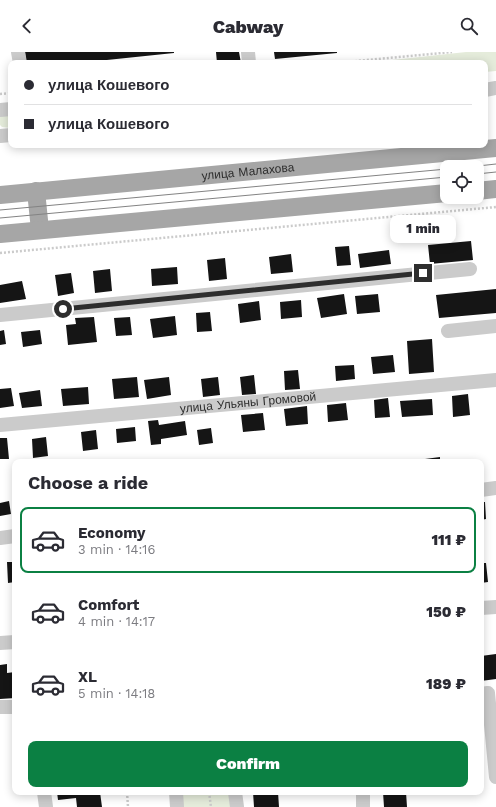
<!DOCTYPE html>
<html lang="en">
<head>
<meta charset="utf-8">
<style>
  body { margin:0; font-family:"Work Sans",sans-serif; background:#f7f7f7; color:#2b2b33; height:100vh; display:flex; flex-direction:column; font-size:15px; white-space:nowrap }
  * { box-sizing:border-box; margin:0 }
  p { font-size:13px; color:#7c7c81 }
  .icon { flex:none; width:22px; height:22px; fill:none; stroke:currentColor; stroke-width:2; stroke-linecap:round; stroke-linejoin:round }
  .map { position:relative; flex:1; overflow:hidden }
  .panel { position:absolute; left:12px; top:407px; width:472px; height:336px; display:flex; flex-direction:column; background:#fff; border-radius:8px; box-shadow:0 2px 10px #0003 }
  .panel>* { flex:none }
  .banner { position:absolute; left:8px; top:8px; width:480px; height:88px; border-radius:8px; box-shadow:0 2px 10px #0003; display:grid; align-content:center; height:88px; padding:0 16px; background:#fff }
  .tools { position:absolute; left:440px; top:108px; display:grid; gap:8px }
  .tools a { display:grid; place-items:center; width:44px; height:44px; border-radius:8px; background:#fff; box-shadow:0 2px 10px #0003; font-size:20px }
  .end { position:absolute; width:18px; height:18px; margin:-9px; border:5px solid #2e2e2e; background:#fff; box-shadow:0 0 0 2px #fff }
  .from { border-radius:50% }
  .bubble { position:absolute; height:28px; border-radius:8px; background:#fff; box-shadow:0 2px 10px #0003; font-size:13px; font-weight:800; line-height:28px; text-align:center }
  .banner b { display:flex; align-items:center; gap:14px; height:38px; font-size:15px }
  .banner b+b { border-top:1px solid #e1e1e2 }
  .banner i { width:10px; height:10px; background:#2b2b33 }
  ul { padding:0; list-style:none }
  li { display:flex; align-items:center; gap:12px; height:66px; margin:0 8px 6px; padding:0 8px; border:2px solid transparent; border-radius:8px }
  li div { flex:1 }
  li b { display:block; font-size:15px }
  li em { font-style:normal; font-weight:800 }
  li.current { border-color:#0b8043 }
  li>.icon { width:36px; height:36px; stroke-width:1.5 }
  h2 { padding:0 16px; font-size:18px; line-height:48px }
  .button { display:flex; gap:8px; margin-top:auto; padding:8px 16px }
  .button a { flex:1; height:46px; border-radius:8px; background:#0b8043; color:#fff; font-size:16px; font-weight:800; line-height:46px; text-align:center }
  header { display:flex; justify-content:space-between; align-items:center; height:52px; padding:0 16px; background:#fff; font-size:18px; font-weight:800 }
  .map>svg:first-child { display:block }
  .green { fill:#e5ecdb }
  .building { fill:#151515 }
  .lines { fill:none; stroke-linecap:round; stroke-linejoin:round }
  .path { stroke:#cbcbcb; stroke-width:2.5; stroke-dasharray:2 2; stroke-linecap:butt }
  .minor { stroke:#cbcbcb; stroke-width:14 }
  .major { stroke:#a6a6a6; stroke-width:18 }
  .tram { stroke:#838383; stroke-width:1 }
  .route { stroke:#2e2e2e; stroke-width:5 }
  .labels { text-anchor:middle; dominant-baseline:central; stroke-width:4; stroke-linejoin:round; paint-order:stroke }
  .street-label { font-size:12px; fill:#2e2e2e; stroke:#fff }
</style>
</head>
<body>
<header><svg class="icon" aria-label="back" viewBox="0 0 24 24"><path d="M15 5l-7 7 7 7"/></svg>Cabway<svg class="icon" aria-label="search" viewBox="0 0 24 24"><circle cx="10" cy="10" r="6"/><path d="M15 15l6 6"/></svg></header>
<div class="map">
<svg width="496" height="755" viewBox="0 0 496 755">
  <rect width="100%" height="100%" fill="#fff"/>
  <path class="green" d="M466,0H496V19L485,20V11H364Z
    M11,63V76L2,75L0,73V64Z
    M180,740H230L231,755H181Z"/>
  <path class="building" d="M25,0H174V1L78,11H26Z
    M216,0H239L241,11H217Z
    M274,0H337V1L275,7Z
    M471,189L473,208L430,212L428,193Z
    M349,194L351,213L337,214L335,195Z
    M389,198L391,212L360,216L358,202Z
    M291,202L293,220L271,222L269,205Z
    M225,206L227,227L209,229L207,208Z
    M177,215L178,232L152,234L151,217Z
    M110,217L112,239L95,241L93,219Z
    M71,221L74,241L58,244L55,223Z
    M22,229L26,247L0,251V233Z
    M496,237V261L439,266L436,243Z
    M344,242L347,262L321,266L317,246Z
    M378,242L380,260L357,262L355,244Z
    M301,248L302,265L281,267L280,250Z
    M259,249L261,268L240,271L238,252Z
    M210,260L212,279L197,280L196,261Z
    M175,264L177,283L153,286L150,267Z
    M94,265L97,290L68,293L66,273L76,272L75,266Z
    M130,265L132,283L116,284L114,266Z
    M4,278L6,292L0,293V279Z
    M40,278L42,292L23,295L21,280Z
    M432,287L434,320L409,322L407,289Z
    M393,303L395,320L373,322L371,305Z
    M354,313L355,327L336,329L335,314Z
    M298,318L300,337L285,338L284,319Z
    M254,323L256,342L242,343L240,325Z
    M137,325L139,345L114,347L112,327Z
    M169,325L171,343L147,347L144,328Z
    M218,325L220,343L203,345L201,327Z
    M88,335L89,352L63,354L61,337Z
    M11,336L14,354L0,356V337Z
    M40,338L42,354L22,356L19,341Z
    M468,342L470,363L453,365L452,344Z
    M388,346L390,365L375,366L374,348Z
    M432,347L433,363L402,365L400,349Z
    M346,351L348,368L328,370L327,353Z
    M307,354L308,372L286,374L284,357Z
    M263,361L265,378L243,380L241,363Z
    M158,368L159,373L185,369L187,383L161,387V392L151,393L148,369Z
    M135,375L136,389L117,391L116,377Z
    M211,376L213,391L199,393L197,378Z
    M96,378L98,397L83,399L81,380Z
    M46,385L48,404L33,406L32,387Z
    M0,386H7L9,407H0Z
    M440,405V410H425V407Z
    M9,449L11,462L0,464V451Z
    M481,450H485L486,467L481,468Z
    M7,510H15V530L8,531Z
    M481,511H486L488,530L481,531Z
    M496,602V627L481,629V604Z
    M7,612V621L15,620V646L0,647V613Z
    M57,740H100L102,755H77L76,746L58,748Z
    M253,740H278L279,755H254Z
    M383,740H406L407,755H384Z"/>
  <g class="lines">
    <path class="path" d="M335,11L452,0
      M0,42L11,41
      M0,201L496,155
      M127,740L128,755
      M209,740L211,755"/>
    <g class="minor">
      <path d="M18,0L20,11"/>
      <path d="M248,0L249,11"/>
      <path d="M485,38L496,36"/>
      <path d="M0,58L11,57"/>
      <path d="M0,84L11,83"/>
      <path d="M0,263L470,217"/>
      <path d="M448,279L496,274"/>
      <path id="s1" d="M0,373L496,328"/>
      <path d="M481,438L496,436"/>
      <path d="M0,486L15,484"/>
      <path d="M481,556L496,555"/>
      <path d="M0,591L15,590"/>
      <path d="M481,642L488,641L496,725"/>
      <path d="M0,655H15"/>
      <path d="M44,740L46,755"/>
      <path d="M176,740L177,755"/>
      <path d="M235,740L237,755"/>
      <path d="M363,740V755"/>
    </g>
    <g class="major">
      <path d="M36,139L40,178"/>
      <path d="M477,139L496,137"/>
      <path id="s2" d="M0,143L496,96"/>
      <path d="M0,182L447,141"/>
    </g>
    <path class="tram" d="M469,115L496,112
      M477,122L496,120
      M0,158L447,117
      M0,166L447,125"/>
  </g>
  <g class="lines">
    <path class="route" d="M63,257L423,221"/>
  </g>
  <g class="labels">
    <g class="street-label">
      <text stroke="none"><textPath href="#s2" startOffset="249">улица Малахова</textPath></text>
      <text stroke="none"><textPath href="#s1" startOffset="249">улица Ульяны Громовой</textPath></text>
    </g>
  </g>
</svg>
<div class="tools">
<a><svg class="icon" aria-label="locate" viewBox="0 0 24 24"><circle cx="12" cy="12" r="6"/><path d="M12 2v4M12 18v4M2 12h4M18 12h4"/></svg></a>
</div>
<i class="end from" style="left:63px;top:257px"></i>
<i class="end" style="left:423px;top:221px"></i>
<div class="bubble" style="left:390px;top:163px;width:66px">1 min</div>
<div class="banner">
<b><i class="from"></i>улица Кошевого</b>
<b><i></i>улица Кошевого</b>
</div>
<section class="panel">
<h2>Choose a ride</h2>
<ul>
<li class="current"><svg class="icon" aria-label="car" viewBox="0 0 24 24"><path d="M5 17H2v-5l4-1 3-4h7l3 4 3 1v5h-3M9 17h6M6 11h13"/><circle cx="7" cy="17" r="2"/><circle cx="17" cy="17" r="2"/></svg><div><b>Economy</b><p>3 min · 14:16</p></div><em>111 ₽</em></li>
<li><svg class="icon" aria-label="car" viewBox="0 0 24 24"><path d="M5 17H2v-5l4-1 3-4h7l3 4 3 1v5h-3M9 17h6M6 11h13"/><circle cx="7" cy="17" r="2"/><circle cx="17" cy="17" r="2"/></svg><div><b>Comfort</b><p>4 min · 14:17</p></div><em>150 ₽</em></li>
<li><svg class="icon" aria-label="car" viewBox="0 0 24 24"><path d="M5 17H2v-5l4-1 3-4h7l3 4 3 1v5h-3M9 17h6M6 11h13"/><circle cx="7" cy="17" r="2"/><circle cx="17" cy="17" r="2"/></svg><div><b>XL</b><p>5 min · 14:18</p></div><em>189 ₽</em></li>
</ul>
<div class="button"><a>Confirm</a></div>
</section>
</div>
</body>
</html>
